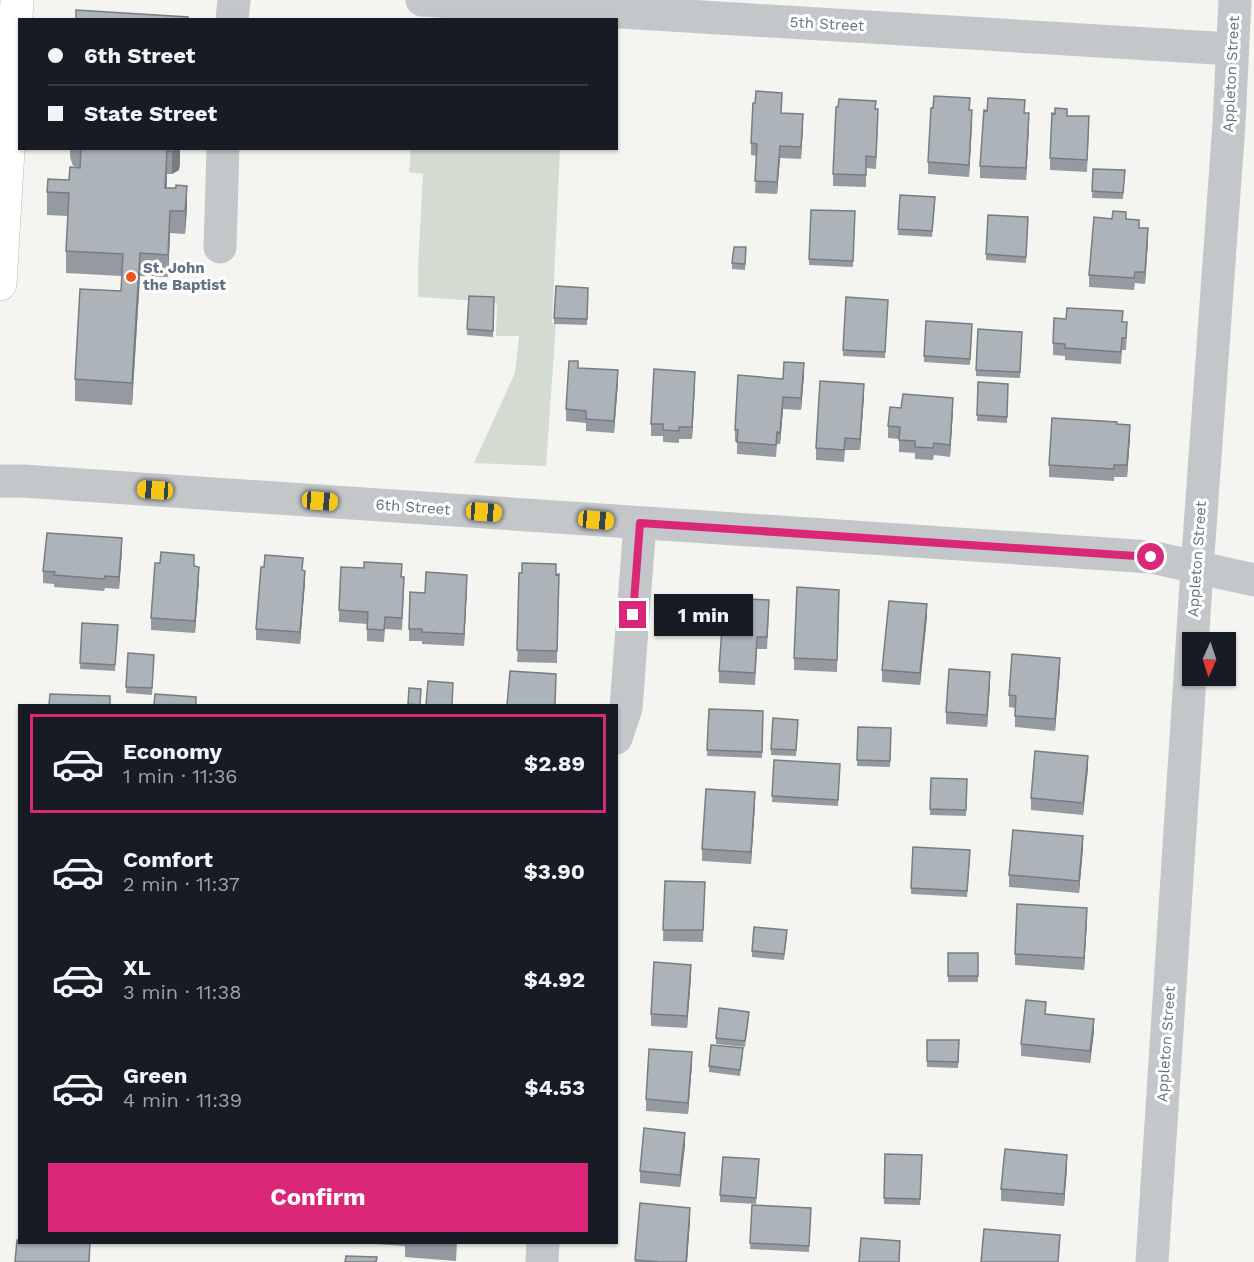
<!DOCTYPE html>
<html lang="en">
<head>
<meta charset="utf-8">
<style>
  body { margin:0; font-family:"Work Sans",sans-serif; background:#242831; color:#f1f3f6; height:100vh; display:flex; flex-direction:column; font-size:22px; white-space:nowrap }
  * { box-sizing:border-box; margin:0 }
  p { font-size:20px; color:#9ea1a6 }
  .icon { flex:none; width:33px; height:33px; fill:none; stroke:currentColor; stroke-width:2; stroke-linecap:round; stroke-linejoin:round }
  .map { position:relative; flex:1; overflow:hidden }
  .sheet { position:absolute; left:18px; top:704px; width:600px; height:540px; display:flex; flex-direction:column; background:#171b24; border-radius:0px; box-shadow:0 2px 4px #0004 }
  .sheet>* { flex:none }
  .guide { position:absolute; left:18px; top:18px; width:600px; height:132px; border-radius:0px; box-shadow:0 2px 4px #0004; display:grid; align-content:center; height:132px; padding:0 30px; background:#171b24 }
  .needle { width:39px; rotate:183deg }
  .fabs { position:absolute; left:1182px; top:632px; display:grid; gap:12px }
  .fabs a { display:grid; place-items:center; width:54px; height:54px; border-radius:0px; background:#171b24; box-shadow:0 2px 4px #0004; font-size:30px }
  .end { position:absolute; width:27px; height:27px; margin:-14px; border:8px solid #db2777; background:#fff; box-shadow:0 0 0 3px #fff }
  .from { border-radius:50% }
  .bubble { position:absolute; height:42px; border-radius:0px; background:#171b24; box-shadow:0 2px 4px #0004; font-size:20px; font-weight:700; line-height:42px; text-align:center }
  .car { position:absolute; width:18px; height:36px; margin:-18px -9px; border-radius:8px; box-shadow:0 0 4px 2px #0007; background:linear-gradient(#f5c518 24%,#345 0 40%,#f5c518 0 76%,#345 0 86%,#f5c518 0) }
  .guide b { display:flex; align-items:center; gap:21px; height:57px; font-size:22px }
  .guide b+b { border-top:2px solid #363941 }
  .guide i { width:15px; height:15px; background:#f1f3f6 }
  ul { padding:10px 0 0; list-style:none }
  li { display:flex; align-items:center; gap:18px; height:99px; margin:0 12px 9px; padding:0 18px; border:3px solid transparent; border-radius:0px }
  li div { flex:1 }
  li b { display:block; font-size:22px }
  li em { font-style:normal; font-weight:700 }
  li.on { border-color:#db2777 }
  li>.icon { width:54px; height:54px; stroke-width:1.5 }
  .button { display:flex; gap:12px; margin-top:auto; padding:12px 30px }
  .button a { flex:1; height:69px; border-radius:0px; background:#db2777; color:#fff; font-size:24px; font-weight:700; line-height:69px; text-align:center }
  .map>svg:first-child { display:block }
  .green { fill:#d4dcd1 }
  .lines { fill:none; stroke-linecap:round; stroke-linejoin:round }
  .major-casing { stroke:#b6babe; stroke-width:34 }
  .minor { stroke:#c4c7ca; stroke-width:33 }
  .major { stroke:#fff; stroke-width:33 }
  .wall { fill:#949a9f }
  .shaded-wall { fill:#787d82 }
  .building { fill:#acb3b9; stroke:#787d82; stroke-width:1.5 }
  .route { stroke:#db2777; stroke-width:8 }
  .poi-dot { fill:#ec5719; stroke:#fff; stroke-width:2 }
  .labels { text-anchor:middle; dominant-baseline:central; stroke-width:6; stroke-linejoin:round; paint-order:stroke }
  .street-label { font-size:15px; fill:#627283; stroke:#fff }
  .poi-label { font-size:15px; font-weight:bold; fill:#627283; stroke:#fff; text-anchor:start }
</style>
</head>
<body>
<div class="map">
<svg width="1254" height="1262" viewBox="0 0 1254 1262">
  <rect width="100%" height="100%" fill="#f4f5f0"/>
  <path class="green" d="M411,149H560L552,323L556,324L546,466L474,463L515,373L519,336H496L497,305L495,302L418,297V269L423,174L409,172Z"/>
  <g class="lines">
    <defs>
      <path id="major" d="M0,284L17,0"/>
    </defs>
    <use href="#major" class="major-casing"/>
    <path class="minor" d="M422,0L1232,49
      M232,20L234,0
      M220,247L223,148
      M0,481H23L1151,557L1254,580
      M616,738L626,708L640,523
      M542,1262L543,1242
      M1152,1262L1197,569L1229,123L1235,0"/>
    <use href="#major" class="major"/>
  </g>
  <path class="wall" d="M876,109L878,121L876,169L866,168V187L833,186V174Z
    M970,110L972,122L969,177L928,174V162Z
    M782,113L803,126L801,159L780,158L777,194L755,193L757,156L751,155V143Z
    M1025,113L1029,125L1026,180L980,178V166Z
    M1089,128L1087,172L1050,170V158Z
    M70,148H180V163L179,170L172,174H167V188L187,208L185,234L170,233L168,277L140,276L132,405L75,401V379L121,291L122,276L66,273V251L68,216L47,215V192L69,180L79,168L73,166L70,157Z
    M1093,169L1125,170L1123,199L1092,198Z
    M935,203L932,237L898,235V229Z
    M855,211L853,267L809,265V259Z
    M1028,217L1026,263L986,260V254Z
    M1126,219L1139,228L1148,240L1145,284L1135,283L1134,290L1089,287V275Z
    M746,254L745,270L732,269V263Z
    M588,288L587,325L554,324V318Z
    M469,296L494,297L493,337L467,335Z
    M888,300L885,358L843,356V350Z
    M1123,322L1127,334L1126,350H1122L1121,364L1065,360V356L1053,355V343Z
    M972,330L970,365L924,362V356Z
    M1022,338L1020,378L976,376V370Z
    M804,375L801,410L783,409L780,444H777L776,457L737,454V442H735V430L783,379Z
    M618,382L614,433L586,431V423L566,421V409Z
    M978,382L1008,384L1007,423L977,421Z
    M695,384L692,439H679V443L663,442V436H651V424Z
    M864,396L860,450H845L844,462L816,460V448Z
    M953,410L950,457L934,455L933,460L915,459V453L899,452V439L888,438V426Z
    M1117,424L1130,437L1127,477H1114V481L1049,477V465Z
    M122,550L119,589L105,588L104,591L54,587V584L43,583V571Z
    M194,566L199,579L195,633L151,630V618Z
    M303,570L305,582L300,644L256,640V629Z
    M522,573L559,574L557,663L517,662Z
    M402,577L404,589L402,630L385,629L384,642L367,641V624L339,622V610Z
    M467,587L464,646L422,644V641H409V629L425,593Z
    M839,601L837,672L794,670V658Z
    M769,612L767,649H757L755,685L719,683V671Z
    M927,616L920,685L882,682V670Z
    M82,623L118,625L115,671L80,669Z
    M154,655L152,695L126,693V687Z
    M1060,670L1055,731L1015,727V708L1009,707V695Z
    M990,684L987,727L946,724V712Z
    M709,709L763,711L762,758L707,756Z
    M798,726L796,756L771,755V749Z
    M858,727L891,728L890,767L857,766Z
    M774,760L840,764L838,806L772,802Z
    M1088,768L1083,815L1031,810V798Z
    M931,778L967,779L966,816L930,815Z
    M755,804L751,864L702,861V849Z
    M1083,848L1079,893L1009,887V875Z
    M970,856L967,897L911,894V888Z
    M665,881L705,882L703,942L663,941Z
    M1087,920L1084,970L1015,965V954Z
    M787,936L784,960L752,957V951Z
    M948,953H978V982H948Z
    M691,977L687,1028L651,1026V1014Z
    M1046,1014L1094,1031L1090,1063L1021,1056V1044Z
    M749,1018L745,1047L716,1044V1038Z
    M927,1040H959L958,1068L927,1067Z
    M743,1054L740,1076L709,1072V1066Z
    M692,1064L688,1114L646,1111V1099Z
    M685,1145L680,1187L640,1183V1171Z
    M885,1154L922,1155L920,1205L884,1204Z
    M759,1159L756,1204L720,1202V1195Z
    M1067,1167L1064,1206L1001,1201V1189Z
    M19,1183L20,1211H18Z
    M640,1203L690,1220L687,1262H635Z
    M752,1205L811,1208L809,1252L750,1249Z
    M346,1242H457L456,1261L405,1257V1246Z"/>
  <path class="shaded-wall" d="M972,110V122L969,177V165Z
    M1029,113V125L1026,180V168Z
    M803,114V126L801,159V147Z
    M780,146V158L777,194V182Z
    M177,148H180V163L179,170L172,174V152Z
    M167,151V174L165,210V188Z
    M187,186V208L185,234V211Z
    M170,211V233L168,277V255Z
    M1148,228V240L1145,284V272Z
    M140,253V276L132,405V383Z
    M804,363V375L801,410V398Z
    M618,370V382L614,433V421Z
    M695,372V384L692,439V427Z
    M864,384V396L860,450V439Z
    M783,397V409L780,444V433Z
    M953,398V410L950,457V445Z
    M1130,425V437L1127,477V465Z
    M122,538V550L119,589V577Z
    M199,567V579L195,633V621Z
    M305,571V582L300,644V632Z
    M467,575V587L464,646V634Z
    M927,604V616L920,685V673Z
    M1060,658V670L1055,731V719Z
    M990,672V684L987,727V715Z
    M1088,756V768L1083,815V803Z
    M755,792V804L751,864V852Z
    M1083,836V848L1079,893V881Z
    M1087,908V920L1084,970V958Z
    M691,965V977L687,1028V1016Z
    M1094,1019V1031L1090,1063V1051Z
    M692,1052V1064L688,1114V1103Z
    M685,1133V1145L680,1187V1175Z
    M1067,1155V1167L1064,1206V1194Z
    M690,1208V1220L687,1262H686Z"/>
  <path class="building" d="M76,10L188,17V20H76Z
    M756,91L782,93L781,113L803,114L801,147L780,146L777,182L755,181L757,144L751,143L753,103H755Z
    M934,96L970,98L969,110H972L969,165L928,162L931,108H933Z
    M988,98L1025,100L1024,113H1029L1026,168L980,166L984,110L987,111Z
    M839,99L876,101L875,109H878L876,157L866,156V175L833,174L836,107H838Z
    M1055,108L1067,109V116H1089L1087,160L1050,158L1052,113L1055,114Z
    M81,148H177L172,152L167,151L165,188H176V185L187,186L185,211H170L168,255L140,253L132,383L75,379L80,289L121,291L123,254L66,251L69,193L47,192L48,179L69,180L70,167L80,168Z
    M1093,169L1125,170L1123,193L1092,191Z
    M900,195L935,197L932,231L898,229Z
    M811,210L855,211L853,261L809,259Z
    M1113,211L1126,212V219L1139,220V228H1148L1145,272H1135L1134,278L1089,275L1094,217L1112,219Z
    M988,215L1028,217L1026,257L986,254Z
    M734,247H746L745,264L732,263Z
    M556,286L588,288L587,319L554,318Z
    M469,296L494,297L493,331L467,329Z
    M846,297L888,300L885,352L843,350Z
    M1067,308L1123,311L1122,322H1127L1126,338H1122L1121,352L1065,348V344L1053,343L1054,318L1066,319Z
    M926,321L972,324L970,359L924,356Z
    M978,329L1022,332L1020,372L976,370Z
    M569,361H578V368L618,370L614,421L586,419V411L566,409Z
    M784,362L804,363L801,398L783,397L780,433L777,432L776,445L737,442L738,430H735L738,375L783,379Z
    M654,369L695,372L692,427H679V431L663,430V424H651Z
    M820,381L864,384L860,439L845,438L844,450L816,448Z
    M978,382L1008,384L1007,417L977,415Z
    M903,394L953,398L950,445L934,443L933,448L915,447V441L899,440L900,427L888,426L890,407L901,408Z
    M1052,418L1117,422V424L1130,425L1127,465H1114V469L1049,465Z
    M47,533L122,538L119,577L105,576L104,579L54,575L55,572L43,571Z
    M161,552L194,555V566L199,567L195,621L151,618L155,563H160Z
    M265,555L303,558L302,570L305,571L300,632L256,629L261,567H264Z
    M364,562L402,564L401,577H404L402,618L385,617L384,630L367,629L368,612L339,610L341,567L364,568Z
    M522,563L556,564V575L559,574L557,651L517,650L519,573H522Z
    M426,572L467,575L464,634L422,632V629H409L410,592L425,593Z
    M797,587L839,590L837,660L794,658Z
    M724,598L769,600L767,637H757L755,673L719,671Z
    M889,601L927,604L920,673L882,670Z
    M82,623L118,625L115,665L80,663Z
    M128,653L154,655L152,688L126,687Z
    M1012,654L1060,658L1055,719L1015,716L1016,696L1009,695Z
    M949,669L990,672L987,715L946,712Z
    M510,671L556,674L555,705H507Z
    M428,681L453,683L452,705H426Z
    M409,688L421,689L420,705L408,704Z
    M50,694L110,696V705H44H49Z
    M155,694L196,697V705H154Z
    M709,709L763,711L762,752L707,750Z
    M773,718L798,720L796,750L771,749Z
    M858,727L891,728L890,761L857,760Z
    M1035,751L1088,756L1083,803L1031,798Z
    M774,760L840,764L838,800L772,796Z
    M931,778L967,779L966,810L930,809Z
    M706,789L755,792L751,852L702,849Z
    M1013,830L1083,836L1079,881L1009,875Z
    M913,847L970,850L967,891L911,888Z
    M665,881L705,882L703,930H663Z
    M1017,904L1087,908L1084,958L1015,954Z
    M754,927L787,930L784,954L752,951Z
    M948,953H978V976H948Z
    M654,962L691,965L687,1016L651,1014Z
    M1026,1000L1046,1002L1045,1014L1094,1019L1090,1051L1021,1044Z
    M719,1008L749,1012L745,1041L716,1038Z
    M927,1040H959L958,1062L927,1061Z
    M711,1045L743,1048L740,1070L709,1066Z
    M649,1049L692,1052L688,1103L646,1099Z
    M644,1128L685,1133L680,1175L640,1171Z
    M1005,1149L1067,1155L1064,1194L1001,1189Z
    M885,1154L922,1155L920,1199L884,1198Z
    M723,1157L759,1159L756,1198L720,1195Z
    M640,1203L690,1208L686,1262H660L635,1260Z
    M752,1205L811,1208L809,1246L750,1243Z
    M984,1229L1060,1235L1058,1262H981Z
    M861,1238L900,1241L899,1262H859Z
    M17,1240H20V1242H90L89,1262H15Z
    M346,1256L377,1257L376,1262H345Z"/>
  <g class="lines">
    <path class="route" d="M633,615L640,523L1151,557"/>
  </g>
  <circle class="poi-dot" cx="131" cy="277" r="6"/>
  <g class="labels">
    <g class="street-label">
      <text transform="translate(827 24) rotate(3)">5th Street</text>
      <text transform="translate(1231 74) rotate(-87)">Appleton Street</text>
      <text transform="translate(413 507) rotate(4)">6th Street</text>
      <text transform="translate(1197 559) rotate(-86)">Appleton Street</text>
      <text transform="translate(1166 1044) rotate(-86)">Appleton Street</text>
    </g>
    <g class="poi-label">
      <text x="143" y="268">St. John<tspan x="143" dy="17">the Baptist</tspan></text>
    </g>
  </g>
</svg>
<div class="fabs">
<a><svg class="needle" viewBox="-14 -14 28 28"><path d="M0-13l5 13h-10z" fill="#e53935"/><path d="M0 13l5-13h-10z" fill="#9ea1a6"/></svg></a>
</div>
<i class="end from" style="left:1151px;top:557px"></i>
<i class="end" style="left:633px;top:615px"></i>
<div class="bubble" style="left:654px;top:594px;width:99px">1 min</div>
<i class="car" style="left:155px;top:490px;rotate:274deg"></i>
<i class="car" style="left:320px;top:501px;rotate:94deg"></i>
<i class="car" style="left:484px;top:512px;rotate:94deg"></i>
<i class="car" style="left:596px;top:520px;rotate:95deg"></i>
<div class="guide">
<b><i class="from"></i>6th Street</b>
<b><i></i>State Street</b>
</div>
<section class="sheet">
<ul>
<li class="on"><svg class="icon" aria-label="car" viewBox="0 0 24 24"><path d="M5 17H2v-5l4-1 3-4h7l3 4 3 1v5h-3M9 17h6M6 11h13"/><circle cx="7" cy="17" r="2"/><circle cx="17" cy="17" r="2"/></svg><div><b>Economy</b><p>1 min · 11:36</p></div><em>$2.89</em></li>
<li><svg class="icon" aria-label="car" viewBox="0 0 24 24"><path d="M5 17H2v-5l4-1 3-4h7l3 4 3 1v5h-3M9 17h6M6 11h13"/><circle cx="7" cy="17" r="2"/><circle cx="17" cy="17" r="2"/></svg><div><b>Comfort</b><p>2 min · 11:37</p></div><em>$3.90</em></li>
<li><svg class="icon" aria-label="car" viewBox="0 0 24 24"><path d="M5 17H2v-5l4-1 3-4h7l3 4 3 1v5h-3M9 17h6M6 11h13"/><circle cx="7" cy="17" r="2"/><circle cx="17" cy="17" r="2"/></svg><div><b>XL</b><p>3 min · 11:38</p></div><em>$4.92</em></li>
<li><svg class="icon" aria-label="car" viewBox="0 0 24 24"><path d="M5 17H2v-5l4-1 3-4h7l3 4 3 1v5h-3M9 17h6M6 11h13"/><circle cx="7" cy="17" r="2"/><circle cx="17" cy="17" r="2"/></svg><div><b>Green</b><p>4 min · 11:39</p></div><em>$4.53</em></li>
</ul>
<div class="button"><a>Confirm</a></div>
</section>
</div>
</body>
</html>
